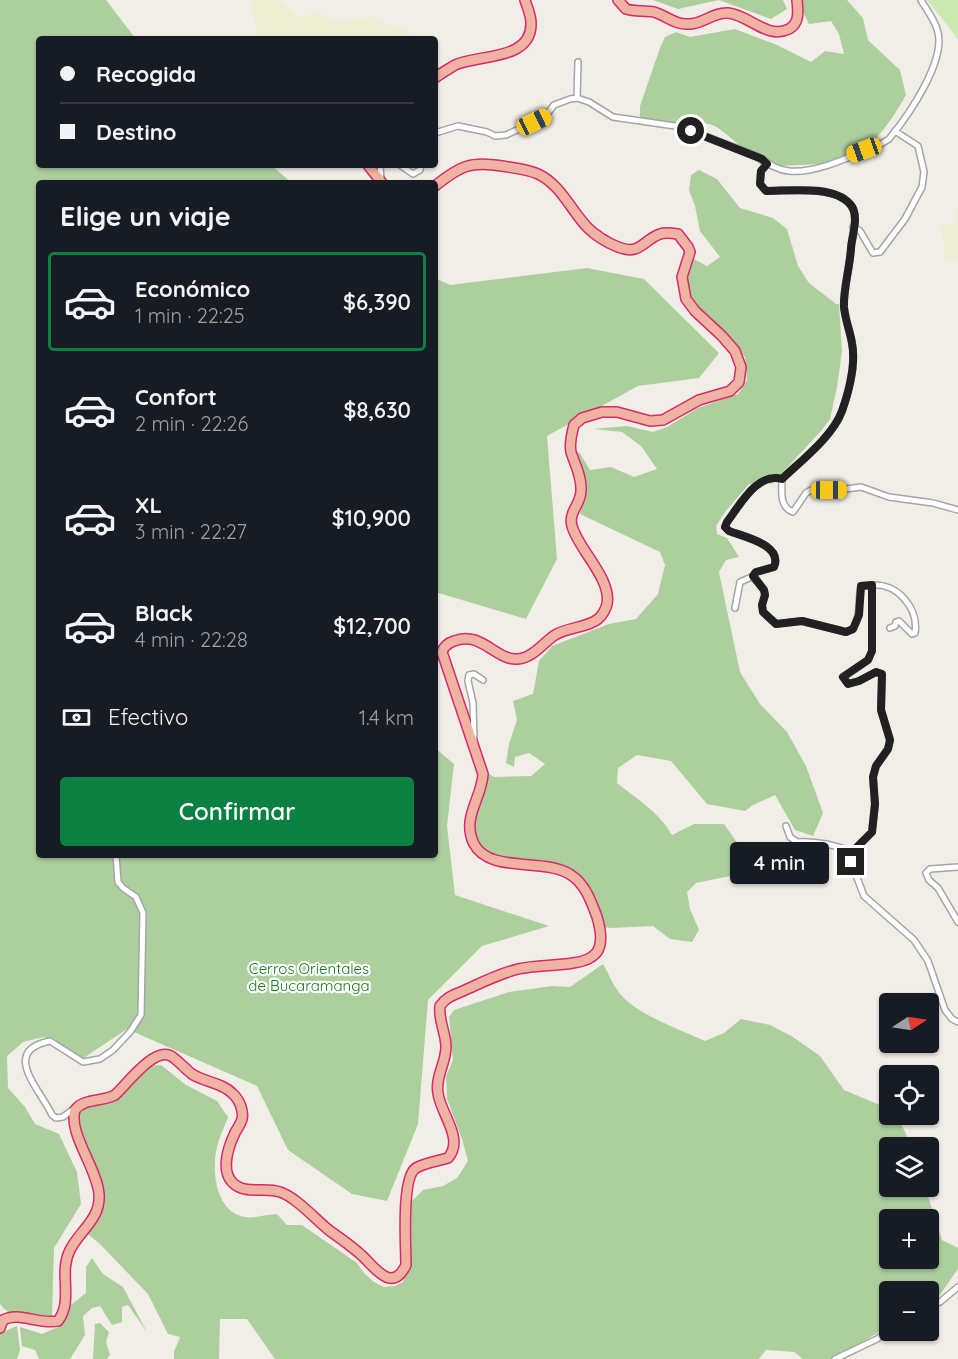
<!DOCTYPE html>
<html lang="es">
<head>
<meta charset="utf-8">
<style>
  body { margin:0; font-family:Quicksand,sans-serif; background:#20242c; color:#f1f3f6; height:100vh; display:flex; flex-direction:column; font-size:22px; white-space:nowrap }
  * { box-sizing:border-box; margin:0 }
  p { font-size:20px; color:#9ea1a6 }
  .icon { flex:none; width:33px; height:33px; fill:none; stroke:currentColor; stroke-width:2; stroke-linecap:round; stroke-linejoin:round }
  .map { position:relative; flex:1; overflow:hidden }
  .panel { position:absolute; left:36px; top:180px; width:402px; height:678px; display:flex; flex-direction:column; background:#171b24; border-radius:6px; box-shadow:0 2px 4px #0004 }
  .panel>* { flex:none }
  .top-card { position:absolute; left:36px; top:36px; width:402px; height:132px; border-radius:6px; box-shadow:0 2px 4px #0004; display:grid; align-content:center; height:132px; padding:0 24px; background:#171b24 }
  .needle { width:39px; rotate:78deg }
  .fabs { position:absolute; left:879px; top:993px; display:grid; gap:12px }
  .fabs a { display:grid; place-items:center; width:60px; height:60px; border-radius:6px; background:#171b24; box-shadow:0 2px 4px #0004; font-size:30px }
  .end { position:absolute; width:27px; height:27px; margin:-14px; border:8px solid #212121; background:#fff; box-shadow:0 0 0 3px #fff }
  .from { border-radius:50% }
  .bubble { position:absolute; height:42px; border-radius:6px; background:#171b24; box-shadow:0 2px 4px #0004; font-size:20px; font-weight:600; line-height:42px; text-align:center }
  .car { position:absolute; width:18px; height:36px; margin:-18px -9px; border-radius:8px; box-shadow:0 0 4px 2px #0007; background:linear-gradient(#f5c518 24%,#345 0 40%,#f5c518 0 76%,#345 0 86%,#f5c518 0) }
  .top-card b { display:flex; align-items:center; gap:21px; height:57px; font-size:22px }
  .top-card b+b { border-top:2px solid #363941 }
  .top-card i { width:15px; height:15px; background:#f1f3f6 }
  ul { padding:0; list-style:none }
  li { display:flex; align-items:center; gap:18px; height:99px; margin:0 12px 9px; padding:0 12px; border:3px solid transparent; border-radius:6px }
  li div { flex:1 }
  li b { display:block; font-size:22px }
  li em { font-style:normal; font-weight:600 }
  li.current { border-color:#0b8043 }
  li>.icon { width:54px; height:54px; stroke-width:1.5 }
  h2 { padding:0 24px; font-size:27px; line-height:72px }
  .pay { display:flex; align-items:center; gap:15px; height:66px; padding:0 24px; font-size:22px }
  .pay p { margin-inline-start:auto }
  .primary-button { display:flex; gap:12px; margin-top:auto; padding:12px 24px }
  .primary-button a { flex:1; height:69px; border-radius:6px; background:#0b8043; color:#fff; font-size:24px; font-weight:600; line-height:69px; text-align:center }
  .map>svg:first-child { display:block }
  .farmland { fill:#edefd4 }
  .grass { fill:#cce9af }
  .forest { fill:#adcf9d; fill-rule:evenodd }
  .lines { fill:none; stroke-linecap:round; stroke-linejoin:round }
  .minor-casing { stroke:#a5a5a5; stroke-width:8 }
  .trunk-casing { stroke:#d72c69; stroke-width:12 }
  .minor { stroke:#fff; stroke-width:5 }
  .trunk { stroke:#f0b2a3; stroke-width:9 }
  .route { stroke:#212121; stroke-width:8 }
  .labels { text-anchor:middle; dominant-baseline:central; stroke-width:4.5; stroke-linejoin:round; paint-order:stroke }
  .park-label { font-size:15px; fill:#0f7e17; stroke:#fff }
</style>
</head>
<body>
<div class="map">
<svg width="958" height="1359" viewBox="0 0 958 1359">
  <rect width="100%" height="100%" fill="#f1eee8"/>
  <path class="farmland" d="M256,0H277L300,17L321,12L334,23L373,16L376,21L408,30L411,39H258L251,5Z
    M958,211V261L945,257L942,233L938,226L954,222Z"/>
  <path class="grass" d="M927,0H958V39Z"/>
  <path class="forest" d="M0,0H106L136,39H39V165H271L292,183H39V855H435V748L454,764L447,826L455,895L549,926L482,946L428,1000L418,1124L387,1201L352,1194L288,1150L257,1086L127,1029L79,1061L44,1037L23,1042L7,1056L8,1088L25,1107L35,1124L59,1134L77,1172L81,1204L54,1248L52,1316C48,1318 42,1322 38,1322C24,1324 8,1314 0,1304Z
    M653,0H783L787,9L771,19L719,0L678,9Z
    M797,0H847L863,18L868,40L900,70L906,95C863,171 842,162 763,167C752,158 724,129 712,125C695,119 662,126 640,122V106L660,48L665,37L676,32L690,37L735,29L777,45L811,62L825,51L844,54L839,34L831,21L809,24Z
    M699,170L717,179L740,208L773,218L787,229L798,266L809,283L836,304H839L842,351L837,387L830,419L821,431L772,484L760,482L749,484L725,512L716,526L717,534L727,538L739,557L726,560L719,572L740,672L760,704L787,732L806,766L823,813L813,836L795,830L775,795L753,805L745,811L707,804L671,761L637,755L618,768L617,783C637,799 659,812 672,835L694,824H724L741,848L735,875L696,883L687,892L690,909L699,930L692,942L670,939L653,926L612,928L603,927C600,915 597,902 591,891C575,863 516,859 488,855L471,833L484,770L494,777L531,776L545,764L529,753L515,757L514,767L506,763L509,744L517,720L513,701L533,694L539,661L552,646L609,624L636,619L658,594L665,565L660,552L580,514L587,485L572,458L579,452L590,470L611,467L634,477L657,469L641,446L622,432L593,429L627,426L653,432L667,427L698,408L738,394L747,380L745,357L724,334L690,305L684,285L692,258L707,266L720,257L700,231L695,206L689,190L691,175Z
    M587,268L644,279L719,353L699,378L638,386L547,436L557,559L526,619L435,592V278L450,285Z
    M603,964C609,974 614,988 622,996C637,1014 683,1031 705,1041L724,1033L741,1019L770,1025L793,1037L820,1056L844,1090L889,1109L890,1114L897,1115L912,1147L890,1148V1186L925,1187L942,1240L958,1248V1269L939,1296L929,1302L928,1292H890L889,1326L834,1359H803L794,1352L766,1350L759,1359H275L247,1319H220L219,1359H174V1352L180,1337L168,1334L148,1294L100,1244L85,1232L98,1217L92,1177L74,1120L79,1112L96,1105L125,1087L147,1066L161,1065L186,1085L217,1101L228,1117C224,1128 218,1140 216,1152C212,1174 217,1209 241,1216C252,1220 266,1214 277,1214L287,1225H302L357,1263L364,1273L374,1282L384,1287L395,1286L403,1282L407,1268L409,1204L423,1190L443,1186L457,1178L468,1161L462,1139L447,1099L446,1076L453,1060L449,1017L454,1010L509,992L552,986L570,987ZM890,1220H928V1258H890Z
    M92,1258L103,1274L123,1287L147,1332L128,1305L122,1307V1322L112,1325L100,1306L92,1308L83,1316L85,1335L70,1359H39L35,1350L22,1346L20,1327L42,1334L58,1327L68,1307L86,1293V1267Z
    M100,1323L109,1332L106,1342L110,1355L107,1359H93L95,1324Z
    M17,1326L20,1350L17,1359H0V1333Z"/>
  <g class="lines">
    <defs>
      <path id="minor" d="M577,98L578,62
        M435,133L458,126L487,132L495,136L506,135L545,117L554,105L570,99L577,98L589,102L613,117L682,127L759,157C769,164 777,170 789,171C817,174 856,154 881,144L889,139C908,116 948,59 937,29C934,19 926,9 921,0
        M767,164L761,171L760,184L766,191C789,191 833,185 850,204C860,215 852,235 851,248C850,267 843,290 844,307C845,319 850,331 852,343C856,364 849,391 842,411C833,436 802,460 782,479
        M380,165L381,180
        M400,165L413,174L420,170L421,165
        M853,227L860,231L873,253L880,252L905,219L922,187L924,172L918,146L895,131
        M958,510L933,503L889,497L861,487L846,489L811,490L806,493L793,512C779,507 782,491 782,479C757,472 740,505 727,522L725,527L729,531C745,537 783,545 774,567L756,572L754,576L764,590L765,595L762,605L763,612L776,624L802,621L846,632L853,629C861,616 858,601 861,586L872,585V651L868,660L843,677L848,684L859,681L876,672L882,674L881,710L890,740L888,749L876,766L873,777L875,804L872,832L852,852L851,862L864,896L914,940L928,961L945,1010L952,1019L958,1022
        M872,585C897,583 919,608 915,633L912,634L899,621L896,622L895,626L890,628
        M735,608L740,582L754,576
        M474,741L473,703L468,681L469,675L474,674L483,680
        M786,826L790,837L797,842C817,841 833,844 852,852
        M958,867L930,869L926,873L929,880L938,888L958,922
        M75,1108L63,1117L56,1118L52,1115C40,1089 0,1051 50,1041L83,1062L100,1059L113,1050L130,1032L141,1015L143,913L136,897L123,888L118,882L116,855
        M928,1307L940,1302L958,1287
        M835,1359L877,1339L890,1330"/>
      <path id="trunk" d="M618,0L626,9C635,12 645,10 654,12C667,16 675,25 689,24C703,24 713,12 728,13C750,15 767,40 789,29C800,23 798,11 797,0
        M435,78C441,73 449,69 455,65C479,54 532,61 531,23C531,15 527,7 525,0
        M368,165L382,183
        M0,1328L3,1320C19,1311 39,1325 58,1321C74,1300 58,1273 70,1250C80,1230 101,1219 99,1194C97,1168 68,1133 75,1110C84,1098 102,1102 115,1095C127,1084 154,1047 171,1056C179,1061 185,1069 192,1074C204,1082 223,1083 233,1094C239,1099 244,1111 242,1119C241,1124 236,1130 234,1135C228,1148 221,1170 232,1182C245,1196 264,1186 280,1192C296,1197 316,1220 330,1231C340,1238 350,1245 359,1253C373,1264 391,1296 406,1265C406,1248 401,1177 416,1168C424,1163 438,1161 448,1158C465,1139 440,1113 438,1093C435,1077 446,1063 446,1047C446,1033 438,1020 440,1006C446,997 454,995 463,991C481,983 498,974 518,969C535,965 555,966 573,963C581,962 591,960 597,952C603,943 600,927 597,917C591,901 585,884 571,875C544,857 490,874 474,844C461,818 482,798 483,774L442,652C444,646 448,643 454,641C481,630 496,661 518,659C533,658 544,642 555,635C568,627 587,628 598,619C602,616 606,609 607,604C612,579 578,549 572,526C568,512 581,504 581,491C582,477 575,465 571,452C569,443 572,433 574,425L582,418L602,412H617L650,421L663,420L699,400L730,391L739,382L741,367L735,351L722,336L695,311L686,299L682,277L690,252L688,247L678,234C672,233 665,232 660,234C643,240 640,256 618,247C608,243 595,235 587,227C571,210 560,184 538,174C527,169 514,168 502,166C470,161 460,166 435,186"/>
    </defs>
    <use href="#minor" class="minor-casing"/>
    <use href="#trunk" class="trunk-casing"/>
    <use href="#minor" class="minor"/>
    <use href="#trunk" class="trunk"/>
  </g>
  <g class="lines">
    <path class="route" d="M691,131L762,159L767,164L761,171L760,184L766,191C789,191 833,185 850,204C860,215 852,235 851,248C850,267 843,290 844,307C845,319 850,331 852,343C856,364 849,391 842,411C833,436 802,460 782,479C757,472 740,505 727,522L725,527L729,531C745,537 783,545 774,567L756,572L753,576L764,590L765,595L762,605L763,612L776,624L802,621L846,632L853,629L859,615L861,586L872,585V651L868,660L843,677L848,684L859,681L876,672L882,674L881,710L890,740L888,749L876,766L873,777L875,804L872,832L852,852L851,862"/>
  </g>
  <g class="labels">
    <g class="park-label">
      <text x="309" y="968">Cerros Orientales<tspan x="309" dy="17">de Bucaramanga</tspan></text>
    </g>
  </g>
</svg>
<div class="fabs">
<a><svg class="needle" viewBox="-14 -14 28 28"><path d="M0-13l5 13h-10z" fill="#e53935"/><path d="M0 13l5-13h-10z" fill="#9ea1a6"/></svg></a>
<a><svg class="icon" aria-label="locate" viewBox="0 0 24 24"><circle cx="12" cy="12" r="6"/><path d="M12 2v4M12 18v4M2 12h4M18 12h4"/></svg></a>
<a><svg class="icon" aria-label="layers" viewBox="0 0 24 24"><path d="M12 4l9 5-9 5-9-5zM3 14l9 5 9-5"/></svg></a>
<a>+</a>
<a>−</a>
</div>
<i class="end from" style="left:691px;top:131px"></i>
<i class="end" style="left:851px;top:862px"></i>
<div class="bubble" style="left:730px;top:842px;width:99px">4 min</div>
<i class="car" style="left:534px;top:122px;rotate:65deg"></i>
<i class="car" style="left:864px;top:150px;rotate:250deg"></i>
<i class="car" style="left:829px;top:490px;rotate:90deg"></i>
<div class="top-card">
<b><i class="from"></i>Recogida</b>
<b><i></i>Destino</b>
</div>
<section class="panel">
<h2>Elige un viaje</h2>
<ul>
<li class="current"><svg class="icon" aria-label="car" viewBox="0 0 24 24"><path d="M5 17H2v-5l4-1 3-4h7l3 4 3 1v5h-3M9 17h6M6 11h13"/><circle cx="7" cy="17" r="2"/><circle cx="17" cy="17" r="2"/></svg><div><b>Económico</b><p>1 min · 22:25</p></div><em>$6,390</em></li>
<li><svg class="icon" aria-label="car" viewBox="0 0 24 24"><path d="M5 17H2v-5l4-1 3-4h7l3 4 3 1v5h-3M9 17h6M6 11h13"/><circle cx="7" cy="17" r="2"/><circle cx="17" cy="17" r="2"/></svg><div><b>Confort</b><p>2 min · 22:26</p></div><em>$8,630</em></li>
<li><svg class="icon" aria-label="car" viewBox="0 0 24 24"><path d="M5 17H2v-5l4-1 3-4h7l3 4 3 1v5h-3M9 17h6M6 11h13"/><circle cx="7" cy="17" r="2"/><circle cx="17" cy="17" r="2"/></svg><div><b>XL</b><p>3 min · 22:27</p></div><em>$10,900</em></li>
<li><svg class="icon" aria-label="car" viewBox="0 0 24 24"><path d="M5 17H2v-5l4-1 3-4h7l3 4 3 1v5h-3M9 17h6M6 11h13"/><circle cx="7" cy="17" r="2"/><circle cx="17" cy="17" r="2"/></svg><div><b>Black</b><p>4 min · 22:28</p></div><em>$12,700</em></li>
</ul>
<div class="pay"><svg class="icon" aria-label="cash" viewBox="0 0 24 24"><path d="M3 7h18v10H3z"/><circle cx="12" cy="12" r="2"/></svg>Efectivo<p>1.4 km</p></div>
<div class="primary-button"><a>Confirmar</a></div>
</section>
</div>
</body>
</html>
